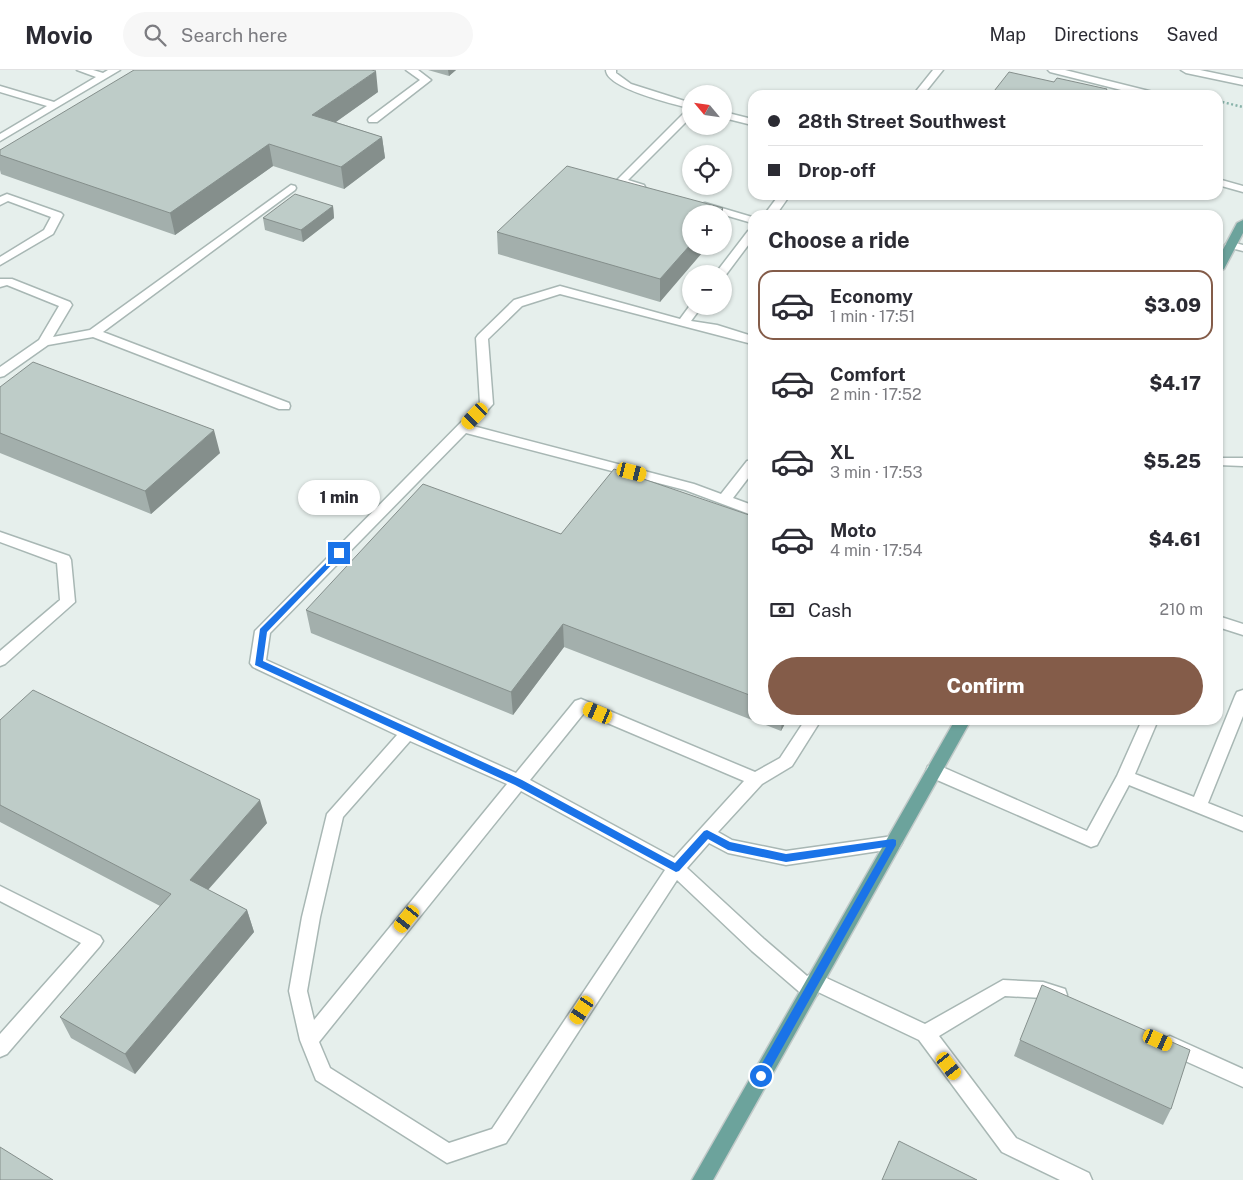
<!DOCTYPE html>
<html lang="en">
<head>
<meta charset="utf-8">
<style>
  body { margin:0; font-family:"Public Sans",sans-serif; background:#f7f7f7; color:#2b2b33; height:100vh; display:flex; flex-direction:column; font-size:19px; white-space:nowrap }
  * { box-sizing:border-box; margin:0 }
  p { font-size:16px; color:#7c7c81 }
  .icon { flex:none; width:28px; height:28px; fill:none; stroke:currentColor; stroke-width:2; stroke-linecap:round; stroke-linejoin:round }
  .map { position:relative; flex:1; overflow:hidden }
  .panel { position:absolute; left:748px; top:140px; width:475px; height:515px; display:flex; flex-direction:column; background:#fff; border-radius:15px; box-shadow:0 1px 4px #0004 }
  .panel>* { flex:none }
  .top-card { position:absolute; left:748px; top:20px; width:475px; height:110px; border-radius:15px; box-shadow:0 1px 4px #0004; display:grid; align-content:center; height:110px; padding:0 20px; background:#fff }
  .needle { width:32px; rotate:299deg }
  .buttons { position:absolute; left:682px; top:15px; display:grid; gap:10px }
  .buttons a { display:grid; place-items:center; width:50px; height:50px; border-radius:50%; background:#fff; box-shadow:0 1px 4px #0004; font-size:25px }
  .end { position:absolute; width:22px; height:22px; margin:-11px; border:6px solid #1a73e8; background:#fff; box-shadow:0 0 0 2px #fff }
  .from { border-radius:50% }
  .bubble { position:absolute; height:35px; border-radius:18px; background:#fff; box-shadow:0 1px 4px #0004; font-size:16px; font-weight:800; line-height:35px; text-align:center }
  .car { position:absolute; width:15px; height:30px; margin:-15px -8px; border-radius:6px; box-shadow:0 0 4px 1px #0007; background:linear-gradient(#f5c518 24%,#345 0 40%,#f5c518 0 76%,#345 0 86%,#f5c518 0) }
  .top-card b { display:flex; align-items:center; gap:18px; height:48px; font-size:19px }
  .top-card b+b { border-top:1px solid #e1e1e2 }
  .top-card i { width:12px; height:12px; background:#2b2b33 }
  ul { padding:0; list-style:none }
  li { display:flex; align-items:center; gap:15px; height:70px; margin:0 10px 8px; padding:0 10px; border:2px solid transparent; border-radius:15px }
  li div { flex:1 }
  li b { display:block; font-size:19px }
  li em { font-style:normal; font-weight:800 }
  li.selected { border-color:#845c49 }
  li>.icon { width:45px; height:45px; stroke-width:1.5 }
  h2 { padding:0 20px; font-size:22px; line-height:60px }
  .pay { display:flex; align-items:center; gap:12px; height:55px; padding:0 20px; font-size:19px }
  .pay p { margin-inline-start:auto }
  .primary-button { display:flex; gap:10px; margin-top:auto; padding:10px 20px }
  .primary-button a { flex:1; height:58px; border-radius:30px; background:#845c49; color:#fff; font-size:20px; font-weight:800; line-height:58px; text-align:center }
  header { display:flex; align-items:center; gap:30px; box-sizing:border-box; height:70px; padding:0 25px; background:#fff; border-bottom:1px solid #e1e1e2 }
  header strong { font-size:24px }
  nav { display:flex; gap:28px; margin-inline-start:auto; font-size:18px }
  .search { width:350px; height:45px; background:#f7f7f7; display:flex; align-items:center; gap:12px; box-sizing:border-box; padding:0 18px; border-radius:28px; color:#7c7c81; font-size:19px }
  .map>svg:first-child { display:block }
  .lines { fill:none; stroke-linecap:round; stroke-linejoin:round }
  .lane-casing { stroke:#a8b7b4; stroke-width:3 }
  .street-casing { stroke:#a8b7b4; stroke-width:3 }
  .primary-casing { stroke:#c2cac9; stroke-width:3 }
  .path { stroke:#87b2a9; stroke-width:2.5; stroke-dasharray:2 2.5; stroke-linecap:butt }
  .lane { fill:#fff; fill-rule:evenodd }
  .street { fill:#fff; fill-rule:evenodd }
  .primary { fill:#6ca39c; fill-rule:evenodd }
  .wall { fill:#a3afac }
  .shaded-wall { fill:#858f8c }
  .building { fill:#beccc8; stroke:#858f8c }
  .route { fill:#1a73e8 }
</style>
</head>
<body>
<header>
<strong>Movio</strong>
<div class="search"><svg class="icon" aria-label="search" viewBox="0 0 24 24"><circle cx="10" cy="10" r="6"/><path d="M15 15l6 6"/></svg>Search here</div>
<nav><a>Map</a><a>Directions</a><a>Saved</a></nav>
</header>
<div class="map">
<svg width="1243" height="1110" viewBox="0 0 1243 1110">
  <rect width="100%" height="100%" fill="#e6efec"/>
  <g class="lines">
    <defs>
      <path id="lane" d="M77,0H93L103,3L108,0H120L0,71V64L47,36L0,22V16L54,32L96,7Z
        M406,0H418L431,10L377,52H369L368,50L369,48L420,10Z
        M606,0H616V3L631,14L691,33V47L628,110L644,115L645,117L644,119L640,120L617,113L616,111L689,38C673,34 606,18 606,0Z
        M933,0H943L923,25H913Z
        M1048,0H1065L1157,23L1158,25H1141L1050,2Z
        M724,42L752,49V55L724,48Z
        M1218,109L1243,116V122L1218,115Z
        M291,115L295,116L296,118L295,120L103,262L289,333L290,336L289,339H279L93,267L48,275L4,306L0,307V297L39,270L59,236L7,215L0,217V209H12L70,232L72,235L53,267L90,260Z
        M7,124L61,143L63,145L53,164L0,195V187L44,160L51,147L8,131L0,135V127Z
        M779,125H790L776,145H764Z
        M705,133L752,147V153L701,138L699,136L701,134Z
        M752,160V170L725,206L724,204H715L748,161Z
        M1231,172L1243,175V181L1227,177L1225,175L1227,173Z
        M560,216L680,249L691,234V236H702L691,251L717,255L752,266V274L560,224L522,236L488,269L493,334L473,356L694,414L721,424L747,391L752,390V403L733,428L752,435V445L685,420L466,363L270,563L266,590L516,703L575,631L581,629L755,702L780,688L805,650H821L792,696L762,714L718,762L732,770L786,781L893,766L899,768L902,773L899,778L786,795L728,783L709,773L687,798L764,869L807,906L814,903L820,905L925,954L1003,910L1043,912L1065,919L1067,925L1065,931L1058,933L1043,928L1005,926L939,966L1016,1068L1089,1103L1092,1110H1060L1002,1082L919,970L818,922L817,925L810,927L803,925L752,881L677,810L506,1073L447,1093L316,1010L300,970L289,921L302,847L327,744L397,665L253,597L250,593L255,561L480,333L476,268L478,265L514,230ZM584,643L744,711L674,788L530,710ZM410,671L507,714L314,950L307,921L320,847L343,747ZM521,721L665,800L492,1059L449,1073L330,998L319,972Z
        M1222,388H1243V396L1218,395V389Z
        M0,462L69,486L71,490L75,532L5,594L0,596V581L60,530L57,493L0,472Z
        M1218,546L1243,554V565L1218,557Z
        M1243,620V646L1208,733L1243,747V761L1129,715L1097,775L1091,777L928,706L926,701L928,696L934,695L940,696L1087,761L1117,706L1142,650H1158L1135,704L1194,727L1235,626L1237,622Z
        M0,816L100,866L103,871L100,876L7,984L0,987V964L81,873L0,831Z
        M1170,966L1243,999V1017L1163,981L1161,975L1163,969Z"/>
      <path id="street" d="M1181,0H1200L1243,9V15L1186,3Z"/>
      <path id="primary" d="M1243,150V163L1224,199L1218,202V189L1237,153Z
        M955,650H971L713,1110H692Z"/>
    </defs>
    <use href="#lane" class="lane-casing"/>
    <use href="#street" class="street-casing"/>
    <use href="#primary" class="primary-casing"/>
    <path class="path" d="M1218,31L1243,37"/>
    <use href="#lane" class="lane"/>
    <use href="#street" class="street"/>
    <use href="#primary" class="primary"/>
  </g>
  <path class="wall" d="M428,0H456L449,6Z
    M378,22L336,52L382,67L385,88L344,119L273,96L175,165L1,104L0,100V80Z
    M333,136L334,148L303,172L265,160L263,148Z
    M723,138L660,232L498,184L497,162Z
    M0,317L220,383L151,444L0,383Z
    M752,446V650L564,577L513,645L311,563L306,540L561,464Z
    M0,650L267,753L208,820L247,840L254,862L135,1004L71,968L60,947L160,836L0,752Z
    M753,650H787L781,661Z
    M1020,970L1171,1039L1163,1055L1014,986Z"/>
  <path class="shaded-wall" d="M448,0H456L449,6Z
    M376,1L378,22L316,66L312,45Z
    M382,67L385,88L344,119L341,97Z
    M269,74L273,96L175,165L170,143Z
    M333,136L334,148L303,172L301,160Z
    M723,138V144H718Z
    M691,174V176H708L660,232V209Z
    M214,360L220,383L151,444L145,421Z
    M563,554L564,577L513,645L511,622Z
    M782,650H787L781,661Z
    M260,730L267,753L197,832L190,810Z
    M247,840L254,862L135,1004L125,984Z"/>
  <path class="building" d="M134,0H371L376,1L312,45L382,67L341,97L269,74L170,143L0,85V80Z
    M1009,2L1054,12L1057,8L1107,19L1104,25H991Z
    M567,96L723,138L718,144H691V174L660,209L497,162Z
    M295,124L333,136L301,160L263,148Z
    M33,292L214,360L145,421L0,363V317Z
    M614,399L752,446V626L563,554L511,622L306,540L423,414L561,464Z
    M33,620L260,730L190,810L247,840L125,984L60,947L171,824L0,735V650Z
    M1042,915L1190,980L1171,1039L1020,970Z
    M899,1071L977,1110H882Z
    M0,1077L53,1110H0Z"/>
  <path class="route" d="M339,480L343,483L341,485L267,562L263,591L522,710L675,793L704,761L707,760L730,772L786,784L893,769L896,770V775L765,1009H757L756,1006L757,1002L886,777L786,792L728,780L708,769L679,801L676,802L515,715L255,595L260,559Z"/>
</svg>
<div class="buttons">
<a><svg class="needle" viewBox="-14 -14 28 28"><path d="M0-13l5 13h-10z" fill="#e53935"/><path d="M0 13l5-13h-10z" fill="#7c7c81"/></svg></a>
<a><svg class="icon" aria-label="locate" viewBox="0 0 24 24"><circle cx="12" cy="12" r="6"/><path d="M12 2v4M12 18v4M2 12h4M18 12h4"/></svg></a>
<a>+</a>
<a>−</a>
</div>
<i class="end from" style="left:761px;top:1006px"></i>
<i class="end" style="left:339px;top:483px"></i>
<div class="bubble" style="left:298px;top:410px;width:82px">1 min</div>
<i class="car" style="left:475px;top:346px;rotate:224deg"></i>
<i class="car" style="left:632px;top:402px;rotate:104deg"></i>
<i class="car" style="left:598px;top:643px;rotate:293deg"></i>
<i class="car" style="left:407px;top:849px;rotate:219deg"></i>
<i class="car" style="left:582px;top:940px;rotate:213deg"></i>
<i class="car" style="left:1158px;top:970px;rotate:114deg"></i>
<i class="car" style="left:949px;top:996px;rotate:143deg"></i>
<div class="top-card">
<b><i class="from"></i>28th Street Southwest</b>
<b><i></i>Drop-off</b>
</div>
<section class="panel">
<h2>Choose a ride</h2>
<ul>
<li class="selected"><svg class="icon" aria-label="car" viewBox="0 0 24 24"><path d="M5 17H2v-5l4-1 3-4h7l3 4 3 1v5h-3M9 17h6M6 11h13"/><circle cx="7" cy="17" r="2"/><circle cx="17" cy="17" r="2"/></svg><div><b>Economy</b><p>1 min · 17:51</p></div><em>$3.09</em></li>
<li><svg class="icon" aria-label="car" viewBox="0 0 24 24"><path d="M5 17H2v-5l4-1 3-4h7l3 4 3 1v5h-3M9 17h6M6 11h13"/><circle cx="7" cy="17" r="2"/><circle cx="17" cy="17" r="2"/></svg><div><b>Comfort</b><p>2 min · 17:52</p></div><em>$4.17</em></li>
<li><svg class="icon" aria-label="car" viewBox="0 0 24 24"><path d="M5 17H2v-5l4-1 3-4h7l3 4 3 1v5h-3M9 17h6M6 11h13"/><circle cx="7" cy="17" r="2"/><circle cx="17" cy="17" r="2"/></svg><div><b>XL</b><p>3 min · 17:53</p></div><em>$5.25</em></li>
<li><svg class="icon" aria-label="car" viewBox="0 0 24 24"><path d="M5 17H2v-5l4-1 3-4h7l3 4 3 1v5h-3M9 17h6M6 11h13"/><circle cx="7" cy="17" r="2"/><circle cx="17" cy="17" r="2"/></svg><div><b>Moto</b><p>4 min · 17:54</p></div><em>$4.61</em></li>
</ul>
<div class="pay"><svg class="icon" aria-label="cash" viewBox="0 0 24 24"><path d="M3 7h18v10H3z"/><circle cx="12" cy="12" r="2"/></svg>Cash<p>210 m</p></div>
<div class="primary-button"><a>Confirm</a></div>
</section>
</div>
</body>
</html>
